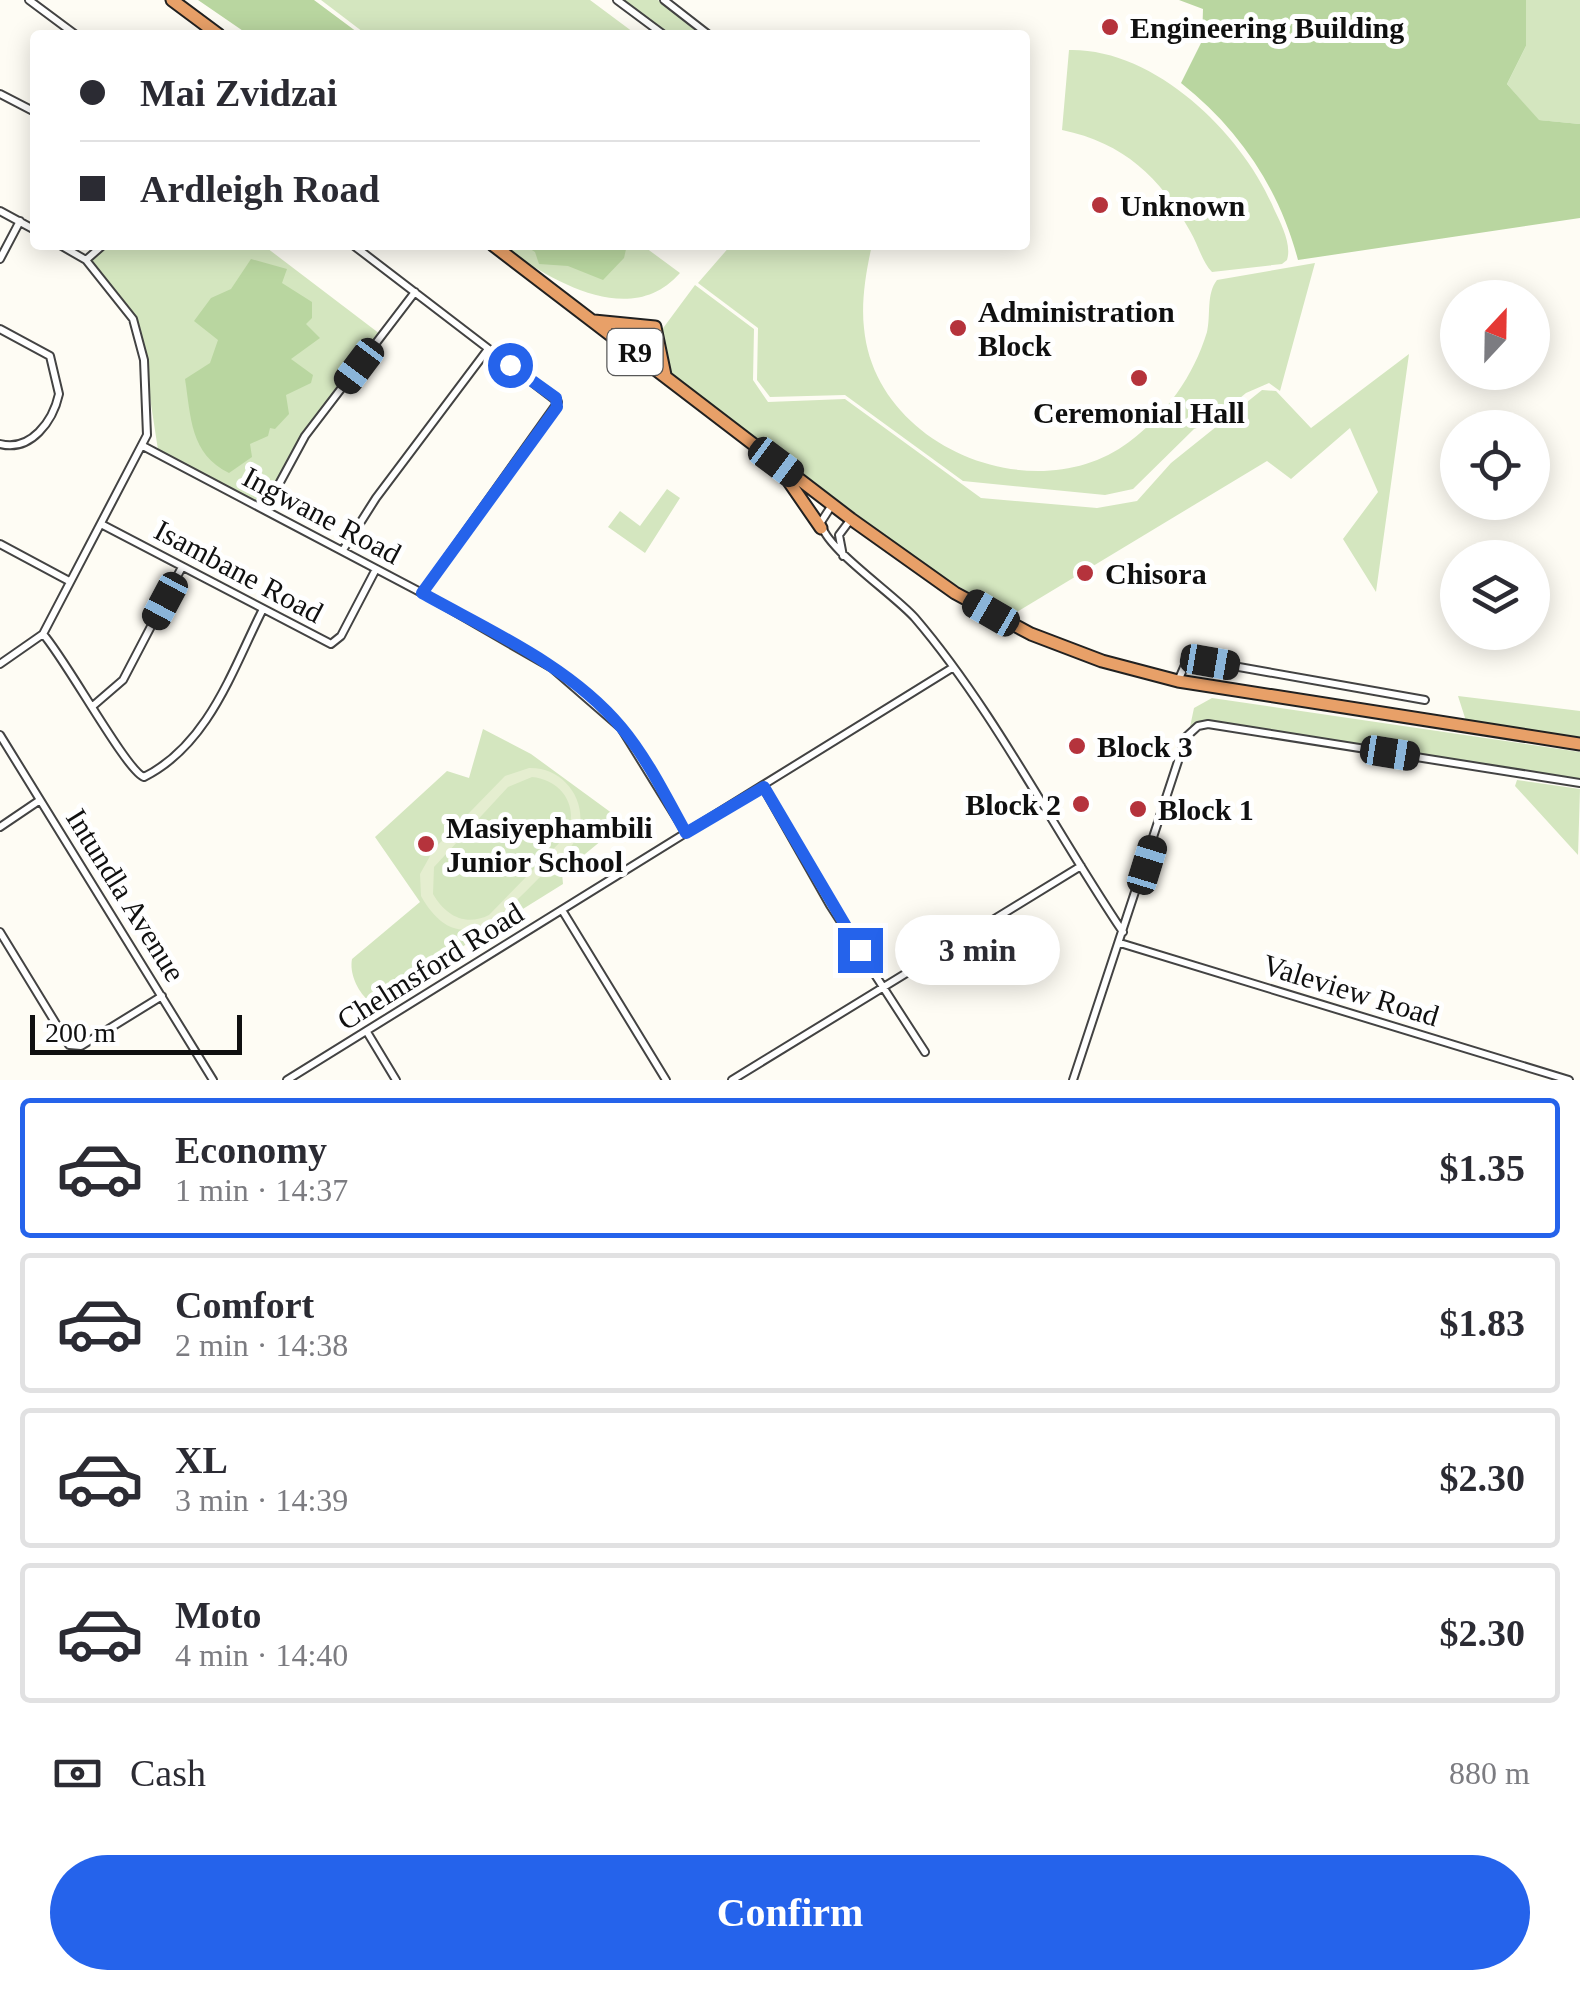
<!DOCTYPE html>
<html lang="en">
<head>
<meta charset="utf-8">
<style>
  body { margin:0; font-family:Georgia,serif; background:#f2f2f3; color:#2b2b33; height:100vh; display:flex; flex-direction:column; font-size:38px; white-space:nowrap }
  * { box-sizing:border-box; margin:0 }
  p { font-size:32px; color:#7c7c81 }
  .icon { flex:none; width:55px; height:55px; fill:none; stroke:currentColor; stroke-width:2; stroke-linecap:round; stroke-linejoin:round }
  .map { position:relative; height:1080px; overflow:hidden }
  .panel { display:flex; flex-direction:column; background:#fff; flex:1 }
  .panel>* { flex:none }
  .banner { position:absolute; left:30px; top:30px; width:1000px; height:220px; border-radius:10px; box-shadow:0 5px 25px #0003; display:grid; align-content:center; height:220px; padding:0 50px; background:#fff }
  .needle { width:65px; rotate:22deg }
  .buttons { position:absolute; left:1440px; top:280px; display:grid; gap:20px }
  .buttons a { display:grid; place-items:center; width:110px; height:110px; border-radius:50%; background:#fff; box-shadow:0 5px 25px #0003; font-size:50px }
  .scale { position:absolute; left:30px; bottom:25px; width:212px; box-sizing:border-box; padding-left:10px; border:5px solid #101010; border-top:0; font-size:28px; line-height:35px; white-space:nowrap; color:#101010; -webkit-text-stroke:8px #fff; paint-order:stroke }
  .end { position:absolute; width:45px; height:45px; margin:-22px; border:12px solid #2563eb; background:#fff; box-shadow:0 0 0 5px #fff }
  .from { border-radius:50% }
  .bubble { position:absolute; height:70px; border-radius:35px; background:#fff; box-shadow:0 5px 25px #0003; font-size:32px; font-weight:700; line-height:70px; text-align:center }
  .car { position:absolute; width:30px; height:60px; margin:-30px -15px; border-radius:12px; box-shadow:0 0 8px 2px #0007; background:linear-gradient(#222 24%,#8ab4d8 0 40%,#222 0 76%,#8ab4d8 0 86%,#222 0) }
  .banner b { display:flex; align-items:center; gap:35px; height:95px; font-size:38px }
  .banner b+b { border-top:2px solid #e1e1e2 }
  .banner i { width:25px; height:25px; background:#2b2b33 }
  ul { padding:18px 0 0; list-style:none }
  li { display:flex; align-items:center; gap:30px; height:140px; margin:0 20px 15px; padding:0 30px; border:5px solid #e1e1e2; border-radius:10px }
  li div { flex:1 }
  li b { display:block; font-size:38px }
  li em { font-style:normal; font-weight:700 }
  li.current { border-color:#2563eb }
  li>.icon { width:90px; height:90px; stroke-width:1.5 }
  .pay { display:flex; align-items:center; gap:25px; height:110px; padding:0 50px; font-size:38px }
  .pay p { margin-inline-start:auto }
  .action { display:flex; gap:20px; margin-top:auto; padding:20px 50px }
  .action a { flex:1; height:115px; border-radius:60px; background:#2563eb; color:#fff; font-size:40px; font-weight:700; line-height:115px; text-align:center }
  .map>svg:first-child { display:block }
  .green { fill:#d4e6bf }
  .forest { fill:#b9d6a0 }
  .pitch { fill:#e5eed0; fill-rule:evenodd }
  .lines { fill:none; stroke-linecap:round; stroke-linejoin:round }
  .street-casing { stroke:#434343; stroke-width:10 }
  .highway-casing { stroke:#212121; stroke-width:15 }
  .street { stroke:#fff; stroke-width:6 }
  .highway { stroke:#e8a068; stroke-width:11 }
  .route { stroke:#2563eb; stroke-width:12 }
  .poi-dot { fill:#b5333c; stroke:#fff; stroke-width:4 }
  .labels { text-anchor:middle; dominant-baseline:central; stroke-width:10; stroke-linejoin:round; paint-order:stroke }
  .shield { fill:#fff; stroke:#585858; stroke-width:2.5 }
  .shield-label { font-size:28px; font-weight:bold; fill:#101010 }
  .poi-label { font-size:30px; font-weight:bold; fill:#101010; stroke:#fff; text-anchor:start }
  .street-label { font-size:30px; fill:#101010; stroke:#fff }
</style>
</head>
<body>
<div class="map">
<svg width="1580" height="1080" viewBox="0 0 1580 1080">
  <rect width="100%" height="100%" fill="#fefcf4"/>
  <path class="green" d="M321,0H590L637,35H367Z
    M624,0H658L701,35H670Z
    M1526,0H1580V124L1538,120L1507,84L1526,46Z
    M1069,50C1155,48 1243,134 1274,209C1281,224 1292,244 1287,260L1282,264L1212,272C1202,262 1198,244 1190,231C1160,177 1124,143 1062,130Z
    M107,245H263L380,334L288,457L268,500L257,503L158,450L140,332L92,261Z
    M500,245H642L680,273C629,331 549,278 500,245Z
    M731,245H872C866,271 861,302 864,328C875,448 1036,512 1129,442C1167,413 1193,377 1207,332C1211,315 1206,294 1217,280L1315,263L1280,391L1269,383L1246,393L1210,423L1194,429L1133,489L1105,495L963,481L845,395L770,397L757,380L758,328L698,283Z
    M695,285L754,329L753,380L768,402L845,399L981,498L1097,508L1137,501L1171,463L1262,390L1276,391L1311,428L1409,354L1376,592L1343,539L1378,492L1350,428L1291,479L1267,461L1010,616L932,571L674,376L665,366L658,335Z
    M667,489L680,498L645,553L608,527L620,511L640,526Z
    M1458,696L1580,711V737L1466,721Z
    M1212,698L1580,752V780L1197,724L1190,727L1194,708Z
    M483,729L531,754L624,822L562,873L563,884L372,1003C359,995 349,974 352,959L420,902L375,837L447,771L469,778Z
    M1517,780L1580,789L1578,855L1515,786Z"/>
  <path class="forest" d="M198,0H314L361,35H249Z
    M1179,0H1526V46L1507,84L1539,120L1580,124V218L1298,260C1279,188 1239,129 1181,83L1202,41L1203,9Z
    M524,245H627L624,258L603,280L568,266L539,264L535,252Z
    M251,259L287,269L282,283L312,302V318L306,324L320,338L291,359L313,375L311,383L286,395L289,414L275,429L270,428L268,436L250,444L252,457L229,473C190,454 191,417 185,379L210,363L218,340L194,321L211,298L231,289Z"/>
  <path class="pitch" d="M529,768C565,767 590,803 577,837C570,852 552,865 541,876C505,912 460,965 421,896L420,874L434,849L505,776ZM532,777C563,780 581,809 565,837L489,915C465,927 445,915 433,894L434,867L508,787Z"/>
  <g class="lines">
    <defs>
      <path id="street" d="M29,0L76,35
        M617,0L664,35
        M664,0L709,35
        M135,35H141
        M0,94L35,112
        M0,211L35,230
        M353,245L558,402L422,593
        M0,259L20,221
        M86,260L103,245
        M0,329L50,356L59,394C53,421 31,452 0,444
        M143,446L422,593L552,668L621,728L686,833
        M832,505L821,522C822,546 894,594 915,618C993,709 1056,833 1123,932
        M265,510L305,436L415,292
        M101,524L331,644L341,636L376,569
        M0,544L69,581
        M343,550L376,498L488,349
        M843,556L839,535L851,519
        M43,634C65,658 127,772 144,777C208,745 232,671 262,611
        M0,664L43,634L147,435L144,360L133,319L86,260L60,245
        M1178,681L1188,658L1425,700
        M94,705L123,680L182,567
        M0,735L213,1080
        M763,787L830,905L925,1052
        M0,827L40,800
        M562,910L666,1080
        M0,932L69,1045L81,1046L162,996
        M1120,943L1569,1080
        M367,1032L396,1080
        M287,1080L952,668
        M732,1080L1081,866
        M1073,1080L1186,737L1198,726L1208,724L1580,783"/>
      <path id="highway" d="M172,0L219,35
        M493,245L851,519L955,593L1031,634L1102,661L1178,681L1580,744
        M594,321L655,327L665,375
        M781,470L821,528"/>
    </defs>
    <use href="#street" class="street-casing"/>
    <use href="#highway" class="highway-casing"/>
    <use href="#street" class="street"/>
    <use href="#highway" class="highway"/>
  </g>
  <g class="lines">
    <path class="route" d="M510,365L556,398L557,407L422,593C490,631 570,666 621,727C647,758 666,797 686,833L764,787L860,950"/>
  </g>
  <g class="poi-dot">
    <circle cx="1110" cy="27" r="10"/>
    <circle cx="1100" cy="205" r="10"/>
    <circle cx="958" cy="328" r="10"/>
    <circle cx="1139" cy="378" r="10"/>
    <circle cx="1085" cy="573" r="10"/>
    <circle cx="1077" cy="746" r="10"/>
    <circle cx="1081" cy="804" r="10"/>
    <circle cx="1138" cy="809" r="10"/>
    <circle cx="426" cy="844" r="10"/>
  </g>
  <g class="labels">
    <rect class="shield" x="607.5" y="329" width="55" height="46" rx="8"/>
    <g class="shield-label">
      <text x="635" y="352">R9</text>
    </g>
    <g class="poi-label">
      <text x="1130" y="27">Engineering Building</text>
      <text x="1120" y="205">Unknown</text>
      <text x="978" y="311">Administration<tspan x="978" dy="34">Block</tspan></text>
      <text x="1139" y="412" text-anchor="middle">Ceremonial Hall</text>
      <text x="1105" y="573">Chisora</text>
      <text x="1097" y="746">Block 3</text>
      <text x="1061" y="804" text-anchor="end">Block 2</text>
      <text x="1158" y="809">Block 1</text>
      <text x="446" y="827">Masiyephambili<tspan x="446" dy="34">Junior School</tspan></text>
    </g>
    <g class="street-label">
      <text transform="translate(322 515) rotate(28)">Ingwane Road</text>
      <text transform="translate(239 571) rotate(28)">Isambane Road</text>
      <text transform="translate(126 895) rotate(58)">Intundla Avenue</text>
      <text transform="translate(430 966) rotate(-32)">Chelmsford Road</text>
      <text transform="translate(1351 990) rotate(17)">Valeview Road</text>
    </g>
  </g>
</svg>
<div class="buttons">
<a><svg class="needle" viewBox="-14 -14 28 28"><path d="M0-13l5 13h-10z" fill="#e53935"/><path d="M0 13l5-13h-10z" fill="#7c7c81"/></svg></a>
<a><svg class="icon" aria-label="locate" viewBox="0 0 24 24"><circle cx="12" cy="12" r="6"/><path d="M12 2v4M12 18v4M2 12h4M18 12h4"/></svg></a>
<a><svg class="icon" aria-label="layers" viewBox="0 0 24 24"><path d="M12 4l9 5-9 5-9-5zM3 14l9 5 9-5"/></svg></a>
</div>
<div class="scale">200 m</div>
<i class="end from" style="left:510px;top:365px"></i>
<i class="end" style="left:860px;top:950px"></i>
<div class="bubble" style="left:895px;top:915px;width:165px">3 min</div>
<i class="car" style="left:359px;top:366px;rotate:217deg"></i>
<i class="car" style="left:776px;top:462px;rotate:127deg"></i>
<i class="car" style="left:165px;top:601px;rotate:208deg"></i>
<i class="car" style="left:991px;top:613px;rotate:300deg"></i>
<i class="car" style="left:1210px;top:662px;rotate:100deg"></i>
<i class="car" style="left:1390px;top:753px;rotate:99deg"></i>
<i class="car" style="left:1147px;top:865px;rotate:17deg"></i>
<div class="banner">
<b><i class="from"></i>Mai Zvidzai</b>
<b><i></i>Ardleigh Road</b>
</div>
</div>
<section class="panel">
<ul>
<li class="current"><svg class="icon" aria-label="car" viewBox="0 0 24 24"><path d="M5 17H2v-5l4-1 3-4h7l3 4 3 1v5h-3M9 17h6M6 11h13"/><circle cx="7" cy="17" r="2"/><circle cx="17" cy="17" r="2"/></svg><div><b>Economy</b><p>1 min · 14:37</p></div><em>$1.35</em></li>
<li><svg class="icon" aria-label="car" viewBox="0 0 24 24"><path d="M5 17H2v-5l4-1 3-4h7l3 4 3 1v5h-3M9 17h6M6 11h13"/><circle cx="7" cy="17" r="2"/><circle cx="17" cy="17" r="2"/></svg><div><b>Comfort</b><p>2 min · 14:38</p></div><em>$1.83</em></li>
<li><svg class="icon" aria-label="car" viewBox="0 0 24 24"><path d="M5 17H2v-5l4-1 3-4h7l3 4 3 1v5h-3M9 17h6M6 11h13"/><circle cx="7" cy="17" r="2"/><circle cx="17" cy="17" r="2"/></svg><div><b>XL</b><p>3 min · 14:39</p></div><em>$2.30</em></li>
<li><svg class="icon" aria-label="car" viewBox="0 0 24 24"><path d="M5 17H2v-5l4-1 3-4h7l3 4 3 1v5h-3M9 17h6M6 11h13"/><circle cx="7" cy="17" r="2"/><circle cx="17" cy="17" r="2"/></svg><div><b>Moto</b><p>4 min · 14:40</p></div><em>$2.30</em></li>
</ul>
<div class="pay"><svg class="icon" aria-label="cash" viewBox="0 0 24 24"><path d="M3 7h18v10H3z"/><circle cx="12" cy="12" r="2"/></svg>Cash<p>880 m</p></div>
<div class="action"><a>Confirm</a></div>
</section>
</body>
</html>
